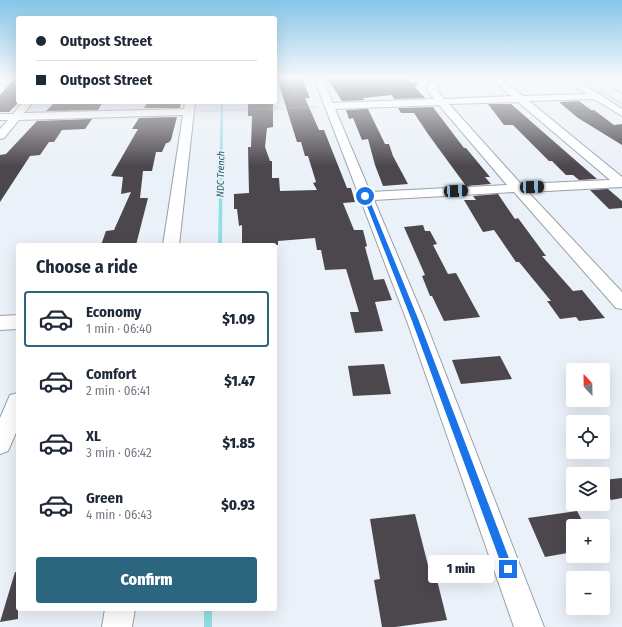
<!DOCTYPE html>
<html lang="en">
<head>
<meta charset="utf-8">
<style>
  body { margin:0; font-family:"Fira Sans Condensed",sans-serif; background:#f2f2f3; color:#1f2937; height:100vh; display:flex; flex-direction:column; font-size:15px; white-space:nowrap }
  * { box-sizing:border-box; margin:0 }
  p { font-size:13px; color:#747a83 }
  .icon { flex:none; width:22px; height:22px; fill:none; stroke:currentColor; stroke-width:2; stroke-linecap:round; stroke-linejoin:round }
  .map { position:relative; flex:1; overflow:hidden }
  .drawer { position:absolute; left:16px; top:243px; width:261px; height:368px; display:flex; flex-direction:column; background:#fff; border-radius:4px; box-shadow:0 4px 16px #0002 }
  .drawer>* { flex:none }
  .banner { position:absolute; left:16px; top:16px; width:261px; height:88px; border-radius:4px; box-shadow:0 4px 16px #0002; display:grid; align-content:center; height:88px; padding:0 20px; background:#fff }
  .needle { width:26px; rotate:338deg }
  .fabs { position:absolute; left:566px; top:363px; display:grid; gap:8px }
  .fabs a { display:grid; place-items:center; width:44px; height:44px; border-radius:4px; background:#fff; box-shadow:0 4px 16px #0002; font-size:20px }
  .end { position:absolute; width:18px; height:18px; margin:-9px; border:5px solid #1a73e8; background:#fff; box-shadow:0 0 0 2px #fff }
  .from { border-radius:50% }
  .bubble { position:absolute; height:28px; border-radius:4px; background:#fff; box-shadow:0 4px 16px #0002; font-size:13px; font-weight:800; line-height:28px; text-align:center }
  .car { position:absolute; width:12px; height:24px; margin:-12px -6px; border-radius:5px; box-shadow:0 0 3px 1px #0007; background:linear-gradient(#222 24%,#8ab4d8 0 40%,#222 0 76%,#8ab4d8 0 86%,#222 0) }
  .banner b { display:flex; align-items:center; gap:14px; height:38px; font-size:15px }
  .banner b+b { border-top:1px solid #e0e1e3 }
  .banner i { width:10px; height:10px; background:#1f2937 }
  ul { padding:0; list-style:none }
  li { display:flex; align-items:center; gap:12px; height:56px; margin:0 8px 6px; padding:0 12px; border:2px solid transparent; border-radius:4px }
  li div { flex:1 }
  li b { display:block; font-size:15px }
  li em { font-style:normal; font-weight:800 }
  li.current { border-color:#2b657e }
  li>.icon { width:36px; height:36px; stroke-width:1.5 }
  h2 { padding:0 20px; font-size:18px; line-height:48px }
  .cta { display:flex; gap:8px; margin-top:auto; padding:8px 20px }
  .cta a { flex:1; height:46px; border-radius:4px; background:#2b657e; color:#fff; font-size:16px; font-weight:800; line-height:46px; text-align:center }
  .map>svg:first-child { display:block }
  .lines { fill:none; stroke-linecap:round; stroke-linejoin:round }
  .stream { fill:#91dee5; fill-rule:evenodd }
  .building { fill:#4c474c }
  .minor-casing { stroke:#9aa0a6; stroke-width:2 }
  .path { stroke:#8d9196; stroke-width:1.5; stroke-dasharray:0.5 1.5; stroke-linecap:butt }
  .minor { fill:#fff; fill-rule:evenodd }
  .route { fill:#1a73e8 }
  .labels { text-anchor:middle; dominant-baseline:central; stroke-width:4; stroke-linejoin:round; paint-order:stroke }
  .far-water-label { font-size:10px; font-style:italic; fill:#206065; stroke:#ebf1f8 }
</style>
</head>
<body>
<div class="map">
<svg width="622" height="627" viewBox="0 0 622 627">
  <rect width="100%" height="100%" fill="#ebf1f8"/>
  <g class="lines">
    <path class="stream" d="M579,78H581L622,103V105Z
      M597,78H599L622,92V94Z
      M221,102H223L222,245H218Z
      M204,609H212V627H204Z"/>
  </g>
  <path class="building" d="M15,78H18V103L9,112H0V95Z
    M277,78H302L310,98H305L319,130H324L347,188H351L355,202L343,203L354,230H363L367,246L365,247L374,280L384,279L392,300L375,302L383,331L355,333L350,312H359L346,269L325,270L321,250H317L315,238L278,241V245H242V225L239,226L237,209H234V194L249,193L248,147H251L252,116H248V102H273V127L267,128L265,147L270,161H272V178H279L280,191L317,190L313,183L316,182L308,156H305L301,142H297Z
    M327,78H413L409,82L418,83L415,87L425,98L394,99L392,95L363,98L364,100L342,101Z
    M579,101L591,110H594L614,125L622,124V145L578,118L559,102Z
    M55,102H103L98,110L46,111Z
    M181,102L180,108H144L147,103Z
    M488,104H511L597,179L579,180L573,175H566L552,161H549L513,125H504Z
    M433,107L464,148H466L490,177H485L491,184L466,186L428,134L414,113H401L398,108Z
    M368,109L385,144H389L393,156L408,184L383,186L375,165L368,139L362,140L353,118L349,119L346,110Z
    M177,117L171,140L168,143H166L162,152H156L152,171H143L140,198H148L136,245H101L106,231L114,230L131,192L121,194L123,177L111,176L138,129H132L139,118Z
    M92,119L85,129L62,130L54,142H49L40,155L30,156L0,202V155L6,154L37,121Z
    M608,189L622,201V208L609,209L590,190Z
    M498,194L515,219L518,218L546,256H542L573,291L582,290L605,318L579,321L576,317L560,319L547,301H551L519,262H516L494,230L483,232L464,200H476L473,196Z
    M423,225L425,231H430L437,244L433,245L448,274L456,273L480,317L444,321L432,296H430L422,276L425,275L404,227Z
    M500,356L512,379L461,384L452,360Z
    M384,364L391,394L353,396L348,366Z
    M622,478V498L611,500L603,485V480Z
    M577,511L585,526H573V552L545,557L528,518Z
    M415,514L430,573L435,572L447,620L395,627H382L374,580L380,579L370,519Z
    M15,572L18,573V619L0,622Z"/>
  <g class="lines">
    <defs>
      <path id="minor" d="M314,78H322L333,103L434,99L429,93L427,87L434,79L437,78L441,81L437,87L438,92L444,99L511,96L491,78H500L523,96L586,94L564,78H574L622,109V116L594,99L529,101L622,177V187L528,192L622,292V309L616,308L514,192L374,200L425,321L544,627H514L407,321ZM518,102L610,180L521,184L449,104ZM439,105L507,185L370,192L335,109Z
        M23,102H33L24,113L184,109L185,102H195L179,245H163L183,115L19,120L4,138L0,139V129L8,120H0V114H13Z
        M18,315V329L0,330V316Z
        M18,393V428L8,451L0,454V418L10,395Z
        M105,609H135L132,627H102Z"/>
    </defs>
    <use href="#minor" class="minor-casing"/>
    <path class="path" d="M611,78L622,85
      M202,111L317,107"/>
    <use href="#minor" class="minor"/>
  </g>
  <linearGradient id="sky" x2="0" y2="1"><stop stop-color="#85c5e7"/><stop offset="0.47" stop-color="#f6f9fc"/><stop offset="1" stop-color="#f6f9fc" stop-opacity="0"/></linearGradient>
  <rect width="622" height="166" fill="url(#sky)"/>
  <path class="route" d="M363,196L365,194L368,196L419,321L513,569L511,572L508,574L504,572L503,569L412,321Z"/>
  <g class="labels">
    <g class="far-water-label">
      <text transform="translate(221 174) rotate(-89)">NDC Trench</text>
    </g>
  </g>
</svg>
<div class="fabs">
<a><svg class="needle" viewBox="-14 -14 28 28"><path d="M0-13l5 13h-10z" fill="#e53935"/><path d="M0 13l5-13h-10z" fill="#747a83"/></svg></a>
<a><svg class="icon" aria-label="locate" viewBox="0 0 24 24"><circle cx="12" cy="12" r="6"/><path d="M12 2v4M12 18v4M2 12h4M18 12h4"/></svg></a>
<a><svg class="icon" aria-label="layers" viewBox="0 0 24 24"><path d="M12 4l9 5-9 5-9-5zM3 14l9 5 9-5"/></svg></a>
<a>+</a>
<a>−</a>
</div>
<i class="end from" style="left:365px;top:196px"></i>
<i class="end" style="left:508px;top:569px"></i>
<div class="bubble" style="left:428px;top:555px;width:66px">1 min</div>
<i class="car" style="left:532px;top:187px;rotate:88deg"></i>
<i class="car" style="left:456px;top:191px;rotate:87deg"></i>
<div class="banner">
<b><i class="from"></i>Outpost Street</b>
<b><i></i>Outpost Street</b>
</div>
<section class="drawer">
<h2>Choose a ride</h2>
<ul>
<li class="current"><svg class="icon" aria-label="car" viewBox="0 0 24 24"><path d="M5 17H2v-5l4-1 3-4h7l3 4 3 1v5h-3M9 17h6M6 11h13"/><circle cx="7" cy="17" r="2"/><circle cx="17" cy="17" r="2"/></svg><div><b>Economy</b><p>1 min · 06:40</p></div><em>$1.09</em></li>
<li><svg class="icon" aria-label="car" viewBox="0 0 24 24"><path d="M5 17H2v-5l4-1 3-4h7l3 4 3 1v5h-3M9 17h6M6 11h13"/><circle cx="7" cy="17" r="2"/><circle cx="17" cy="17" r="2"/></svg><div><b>Comfort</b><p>2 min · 06:41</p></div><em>$1.47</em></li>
<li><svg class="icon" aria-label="car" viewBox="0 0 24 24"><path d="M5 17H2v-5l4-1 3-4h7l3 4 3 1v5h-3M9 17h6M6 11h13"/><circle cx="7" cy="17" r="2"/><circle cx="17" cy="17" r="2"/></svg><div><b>XL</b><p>3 min · 06:42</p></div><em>$1.85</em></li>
<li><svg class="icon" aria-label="car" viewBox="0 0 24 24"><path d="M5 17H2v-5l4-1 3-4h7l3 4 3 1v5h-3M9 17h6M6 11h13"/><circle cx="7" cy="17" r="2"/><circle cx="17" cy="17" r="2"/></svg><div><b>Green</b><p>4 min · 06:43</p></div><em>$0.93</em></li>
</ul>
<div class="cta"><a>Confirm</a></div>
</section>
</div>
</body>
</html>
